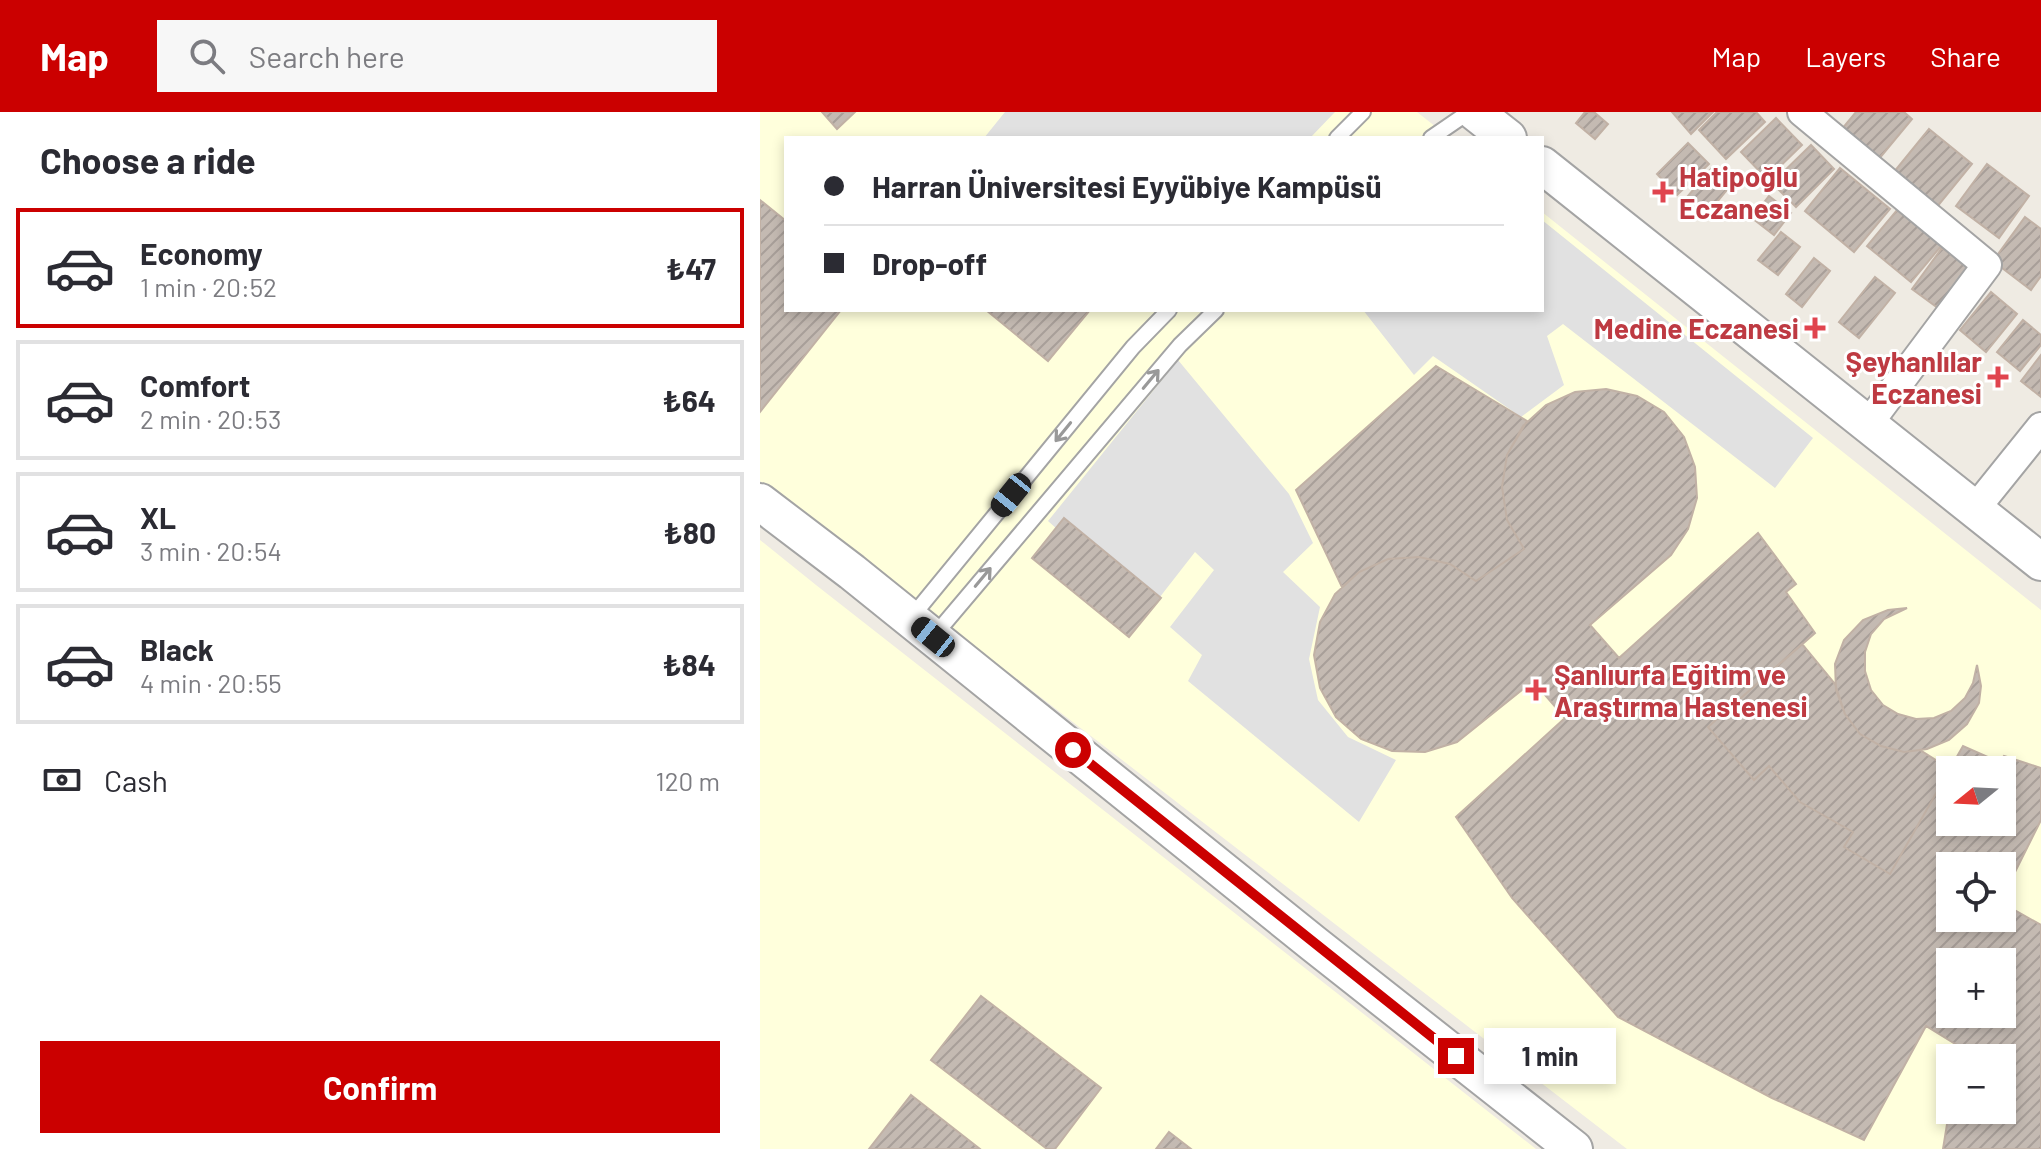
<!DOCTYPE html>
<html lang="en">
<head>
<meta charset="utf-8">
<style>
  body { margin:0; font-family:Barlow,sans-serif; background:#f7f7f7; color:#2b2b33; height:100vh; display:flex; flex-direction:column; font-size:30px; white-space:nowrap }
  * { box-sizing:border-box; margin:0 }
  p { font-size:26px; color:#7c7c81 }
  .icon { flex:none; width:44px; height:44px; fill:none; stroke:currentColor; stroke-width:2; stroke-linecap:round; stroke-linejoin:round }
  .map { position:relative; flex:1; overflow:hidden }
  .drawer { display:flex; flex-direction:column; background:#fff; width:760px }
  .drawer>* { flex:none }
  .top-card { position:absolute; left:24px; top:24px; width:760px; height:176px; border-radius:0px; box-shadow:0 4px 12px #0003; display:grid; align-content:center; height:176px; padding:0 40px; background:#fff }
  .needle { width:52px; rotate:252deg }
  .tools { position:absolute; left:1176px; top:644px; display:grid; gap:16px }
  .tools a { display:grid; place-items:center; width:80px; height:80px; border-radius:0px; background:#fff; box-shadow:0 4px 12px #0003; font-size:40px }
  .end { position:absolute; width:36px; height:36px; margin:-18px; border:10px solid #cb0000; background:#fff; box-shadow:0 0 0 4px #fff }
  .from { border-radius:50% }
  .bubble { position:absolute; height:56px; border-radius:0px; background:#fff; box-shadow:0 4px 12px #0003; font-size:26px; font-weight:700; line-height:56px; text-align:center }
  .car { position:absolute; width:24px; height:48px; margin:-24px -12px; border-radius:10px; box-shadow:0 0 6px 2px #0007; background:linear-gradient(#222 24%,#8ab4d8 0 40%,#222 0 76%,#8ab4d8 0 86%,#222 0) }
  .top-card b { display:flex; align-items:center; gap:28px; height:76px; font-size:30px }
  .top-card b+b { border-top:2px solid #e1e1e2 }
  .top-card i { width:20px; height:20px; background:#2b2b33 }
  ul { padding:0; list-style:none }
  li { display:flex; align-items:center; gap:24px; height:120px; margin:0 16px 12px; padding:0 24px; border:4px solid #e1e1e2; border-radius:0px }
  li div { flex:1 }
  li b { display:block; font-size:30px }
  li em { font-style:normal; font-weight:700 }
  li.active { border-color:#cb0000 }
  li>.icon { width:72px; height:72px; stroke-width:1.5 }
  h2 { padding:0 40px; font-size:36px; line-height:96px }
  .pay { display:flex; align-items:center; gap:20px; height:88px; padding:0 40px; font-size:30px }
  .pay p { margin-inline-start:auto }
  .primary-button { display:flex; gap:16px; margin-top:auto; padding:16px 40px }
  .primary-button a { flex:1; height:92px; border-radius:0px; background:#cb0000; color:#fff; font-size:32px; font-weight:700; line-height:92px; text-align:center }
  header { display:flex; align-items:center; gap:48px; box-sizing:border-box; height:112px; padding:0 40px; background:#cb0000; color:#fff }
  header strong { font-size:38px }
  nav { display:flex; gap:44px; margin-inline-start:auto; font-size:28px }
  .search { width:560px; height:72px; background:#f7f7f7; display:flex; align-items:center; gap:20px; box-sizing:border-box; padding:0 28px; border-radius:0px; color:#7c7c81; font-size:30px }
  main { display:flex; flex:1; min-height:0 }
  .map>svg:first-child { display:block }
  .education { fill:#ffffdc; fill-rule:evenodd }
  .parking { fill:#e1e1e1 }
  .building { fill:url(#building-hatch); stroke:#c1b1a5; stroke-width:2; fill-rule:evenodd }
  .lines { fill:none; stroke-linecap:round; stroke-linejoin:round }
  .service-casing { stroke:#a4a4a4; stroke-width:18 }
  .minor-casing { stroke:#a4a4a4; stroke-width:32 }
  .tertiary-casing { stroke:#a4a4a4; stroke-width:40 }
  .service { stroke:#fff; stroke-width:14 }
  .minor { stroke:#fff; stroke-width:28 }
  .tertiary { stroke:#fff; stroke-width:36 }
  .oneway { stroke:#999 }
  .route { stroke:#cb0000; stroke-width:10 }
  .health-dot { fill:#e0444e; stroke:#fff; stroke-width:3 }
  .labels { text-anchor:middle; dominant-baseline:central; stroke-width:6; stroke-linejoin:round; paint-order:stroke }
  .health-label { font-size:28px; font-weight:bold; fill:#be3a42; stroke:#fff; text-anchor:start }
</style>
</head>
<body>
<header>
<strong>Map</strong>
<div class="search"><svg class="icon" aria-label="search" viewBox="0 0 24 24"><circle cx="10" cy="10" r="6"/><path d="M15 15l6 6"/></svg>Search here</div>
<nav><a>Map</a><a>Layers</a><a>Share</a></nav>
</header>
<main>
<section class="drawer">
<h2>Choose a ride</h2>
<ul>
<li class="active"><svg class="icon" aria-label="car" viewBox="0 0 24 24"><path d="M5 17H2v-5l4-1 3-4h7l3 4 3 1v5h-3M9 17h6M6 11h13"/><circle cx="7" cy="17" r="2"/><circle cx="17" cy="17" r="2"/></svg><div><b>Economy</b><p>1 min · 20:52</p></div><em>₺47</em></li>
<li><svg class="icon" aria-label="car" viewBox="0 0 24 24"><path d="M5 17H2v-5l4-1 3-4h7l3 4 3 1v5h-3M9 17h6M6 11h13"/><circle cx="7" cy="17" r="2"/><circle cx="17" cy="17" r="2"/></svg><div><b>Comfort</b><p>2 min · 20:53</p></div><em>₺64</em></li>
<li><svg class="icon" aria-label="car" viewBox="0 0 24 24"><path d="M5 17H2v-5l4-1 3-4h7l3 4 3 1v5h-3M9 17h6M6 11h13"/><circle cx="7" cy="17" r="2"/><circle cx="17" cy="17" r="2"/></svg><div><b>XL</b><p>3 min · 20:54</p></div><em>₺80</em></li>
<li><svg class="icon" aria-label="car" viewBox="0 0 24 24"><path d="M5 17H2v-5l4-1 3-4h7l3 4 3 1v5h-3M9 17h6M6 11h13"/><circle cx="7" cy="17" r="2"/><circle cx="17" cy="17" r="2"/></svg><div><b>Black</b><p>4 min · 20:55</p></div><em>₺84</em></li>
</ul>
<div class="pay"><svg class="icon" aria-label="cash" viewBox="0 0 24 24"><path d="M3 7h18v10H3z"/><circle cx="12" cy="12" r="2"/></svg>Cash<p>120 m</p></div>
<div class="primary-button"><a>Confirm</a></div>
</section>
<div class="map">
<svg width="1281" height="1037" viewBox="0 0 1281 1037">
  <defs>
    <pattern id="building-hatch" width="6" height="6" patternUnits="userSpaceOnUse" patternTransform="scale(2)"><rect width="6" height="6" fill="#c4bab2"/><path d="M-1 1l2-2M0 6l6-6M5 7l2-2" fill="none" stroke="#a89f99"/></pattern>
  </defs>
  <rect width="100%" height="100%" fill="#efebe3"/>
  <path class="education" d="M0,0H657L690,26H26V198H782V100L1281,498V1037H867L0,369ZM1190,658H1242V710H1190ZM1190,754H1242V806H1190ZM1190,850H1242V902H1190ZM1190,946H1242V998H1190Z
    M0,428L56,473L776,1037H0Z"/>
  <path class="parking" d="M245,0H575L550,26H224Z
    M782,108L1053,326L1015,376L803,212L787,224L804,273L761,305L673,244L654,263L603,198H782Z
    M418,248L529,382L553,431L523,460L560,495L549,547L558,588L588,625L636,648L599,710L428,569L442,543L410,515L454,458L435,440L389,499L288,409Z"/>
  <path class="building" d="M62,0H95L77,17Z
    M825,0H834L848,12L835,27L816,11Z
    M912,0H953L931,22Z
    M957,0H996L1005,10L966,47L939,18Z
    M1096,0H1144L1152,7L1118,48L1081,18Z
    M1016,6L1042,33L1007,67L981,40Z
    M1169,17L1212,52L1176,96L1134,60Z
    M928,31L949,52L917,83L897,62Z
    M1051,33L1074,57L1036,95L1012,71Z
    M1227,52L1269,84L1239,126L1196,94Z
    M1080,56L1130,97L1094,140L1045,99Z
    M951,57L971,73L948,101L928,84Z
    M1009,84L1031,101L1014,123L992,106Z
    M0,88L26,109V198H81L0,300Z
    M1138,97L1182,133L1151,170L1107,134Z
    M1265,105L1281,117V164L1271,178L1233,149Z
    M1021,120L1040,135L1018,163L998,148Z
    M1182,136L1208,155L1178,196L1152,177Z
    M1054,146L1070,159L1042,195L1026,182Z
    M1115,165L1135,181L1099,226L1079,210Z
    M1231,180L1257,202L1226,240L1200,218Z
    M226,198H330L288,249Z
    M1263,208L1281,223V233L1260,259L1237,240Z
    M1281,243V285L1261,269Z
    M676,254L767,309L747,343L742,375L747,408L764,437L716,469L690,452L659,445L628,447L599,460L582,475L536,378Z
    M846,277L877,284L904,300L924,325L935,355L937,386L928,417L911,443L830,513L859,546L998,421L1036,472L1026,480L1055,521L948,615L994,668L1009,654L1040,690L1093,720L1084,735L1130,762L1203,634L1239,650L1244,644L1281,656V708L1242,786V754H1190V806H1242V791L1281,813V1037H1183L1188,1006L1192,998H1242V946H1218L1166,914L1104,1028L1012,986L858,905L752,786L696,705L805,606L773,569L697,630L665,640L632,639L601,627L576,605L560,576L554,543L560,510L575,482L599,460L628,447L659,445L690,452L716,469L764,437L747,408L742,375L747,343L763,314L786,293L815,280ZM1190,658H1242V710H1190ZM1190,850H1242V902H1190Z
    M304,406L401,486L369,525L272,446Z
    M1147,496L1124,507L1111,522L1105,540V559L1111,578L1123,593L1138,602L1156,607L1174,606L1191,599L1205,586L1213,571L1217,553L1221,574L1219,591L1207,612L1189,628L1167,637L1144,640L1121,634L1100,622L1085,602L1076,578L1075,552L1084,528L1103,508L1128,498Z
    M1042,532L1075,572L1085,602L1100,622L1121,634L1144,640L1160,638L1190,657L1130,762L1084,735L1093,720L1040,690L1009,654L994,668L948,615Z
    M221,884L341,976L295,1037H287L171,948Z
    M151,983L220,1037H109Z
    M409,1020L431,1037H396Z"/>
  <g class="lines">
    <defs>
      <path id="service" d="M577,26L603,0
        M671,26L709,0
        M150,507L373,235L409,198
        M173,525L420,233L456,198"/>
      <path id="minor" d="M1042,0L1227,153L1108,312
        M1215,397L1281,315"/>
      <path id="tertiary" d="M715,0L748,26
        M782,53L1281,450
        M0,390L92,460L554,832L814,1037"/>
    </defs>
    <use href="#service" class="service-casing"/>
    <use href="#minor" class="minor-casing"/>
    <use href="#tertiary" class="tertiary-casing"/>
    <use href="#service" class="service"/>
    <use href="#minor" class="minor"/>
    <use href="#tertiary" class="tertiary"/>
  </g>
  <defs><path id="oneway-shaft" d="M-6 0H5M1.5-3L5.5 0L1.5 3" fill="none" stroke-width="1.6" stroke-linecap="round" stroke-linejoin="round" transform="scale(2)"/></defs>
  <g class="oneway">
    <use href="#oneway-shaft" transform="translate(391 267) rotate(-50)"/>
    <use href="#oneway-shaft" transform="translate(303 320) rotate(129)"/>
    <use href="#oneway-shaft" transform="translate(223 465) rotate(-50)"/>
  </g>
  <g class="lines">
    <path class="route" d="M313,638L696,944"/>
  </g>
  <g class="health-dot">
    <path d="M899 68h8v8h8v8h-8v8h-8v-8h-8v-8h8z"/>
    <path d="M1051 204h8v8h8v8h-8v8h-8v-8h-8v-8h8z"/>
    <path d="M1234 253h8v8h8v8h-8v8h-8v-8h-8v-8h8z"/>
    <path d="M772 566h8v8h8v8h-8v8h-8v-8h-8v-8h8z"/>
  </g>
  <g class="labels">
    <g class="health-label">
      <text x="919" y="64">Hatipoğlu<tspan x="919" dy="32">Eczanesi</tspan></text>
      <text x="1039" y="216" text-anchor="end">Medine Eczanesi</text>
      <text x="1222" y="249" text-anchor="end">Şeyhanlılar<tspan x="1222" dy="32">Eczanesi</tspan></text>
      <text x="794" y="562">Şanlıurfa Eğitim ve<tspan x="794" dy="32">Araştırma Hastenesi</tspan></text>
    </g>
  </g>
</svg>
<div class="tools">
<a><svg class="needle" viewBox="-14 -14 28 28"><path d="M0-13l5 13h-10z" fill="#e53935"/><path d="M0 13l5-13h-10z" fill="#7c7c81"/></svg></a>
<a><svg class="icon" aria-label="locate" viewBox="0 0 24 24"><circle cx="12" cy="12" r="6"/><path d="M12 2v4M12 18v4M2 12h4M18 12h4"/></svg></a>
<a>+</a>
<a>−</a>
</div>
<i class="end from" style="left:313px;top:638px"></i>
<i class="end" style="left:696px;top:944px"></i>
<div class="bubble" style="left:724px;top:916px;width:132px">1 min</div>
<i class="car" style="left:251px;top:383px;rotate:219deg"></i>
<i class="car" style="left:173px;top:525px;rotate:309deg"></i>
<div class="top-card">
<b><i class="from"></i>Harran Üniversitesi Eyyübiye Kampüsü</b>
<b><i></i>Drop-off</b>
</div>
</div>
</main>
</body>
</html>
